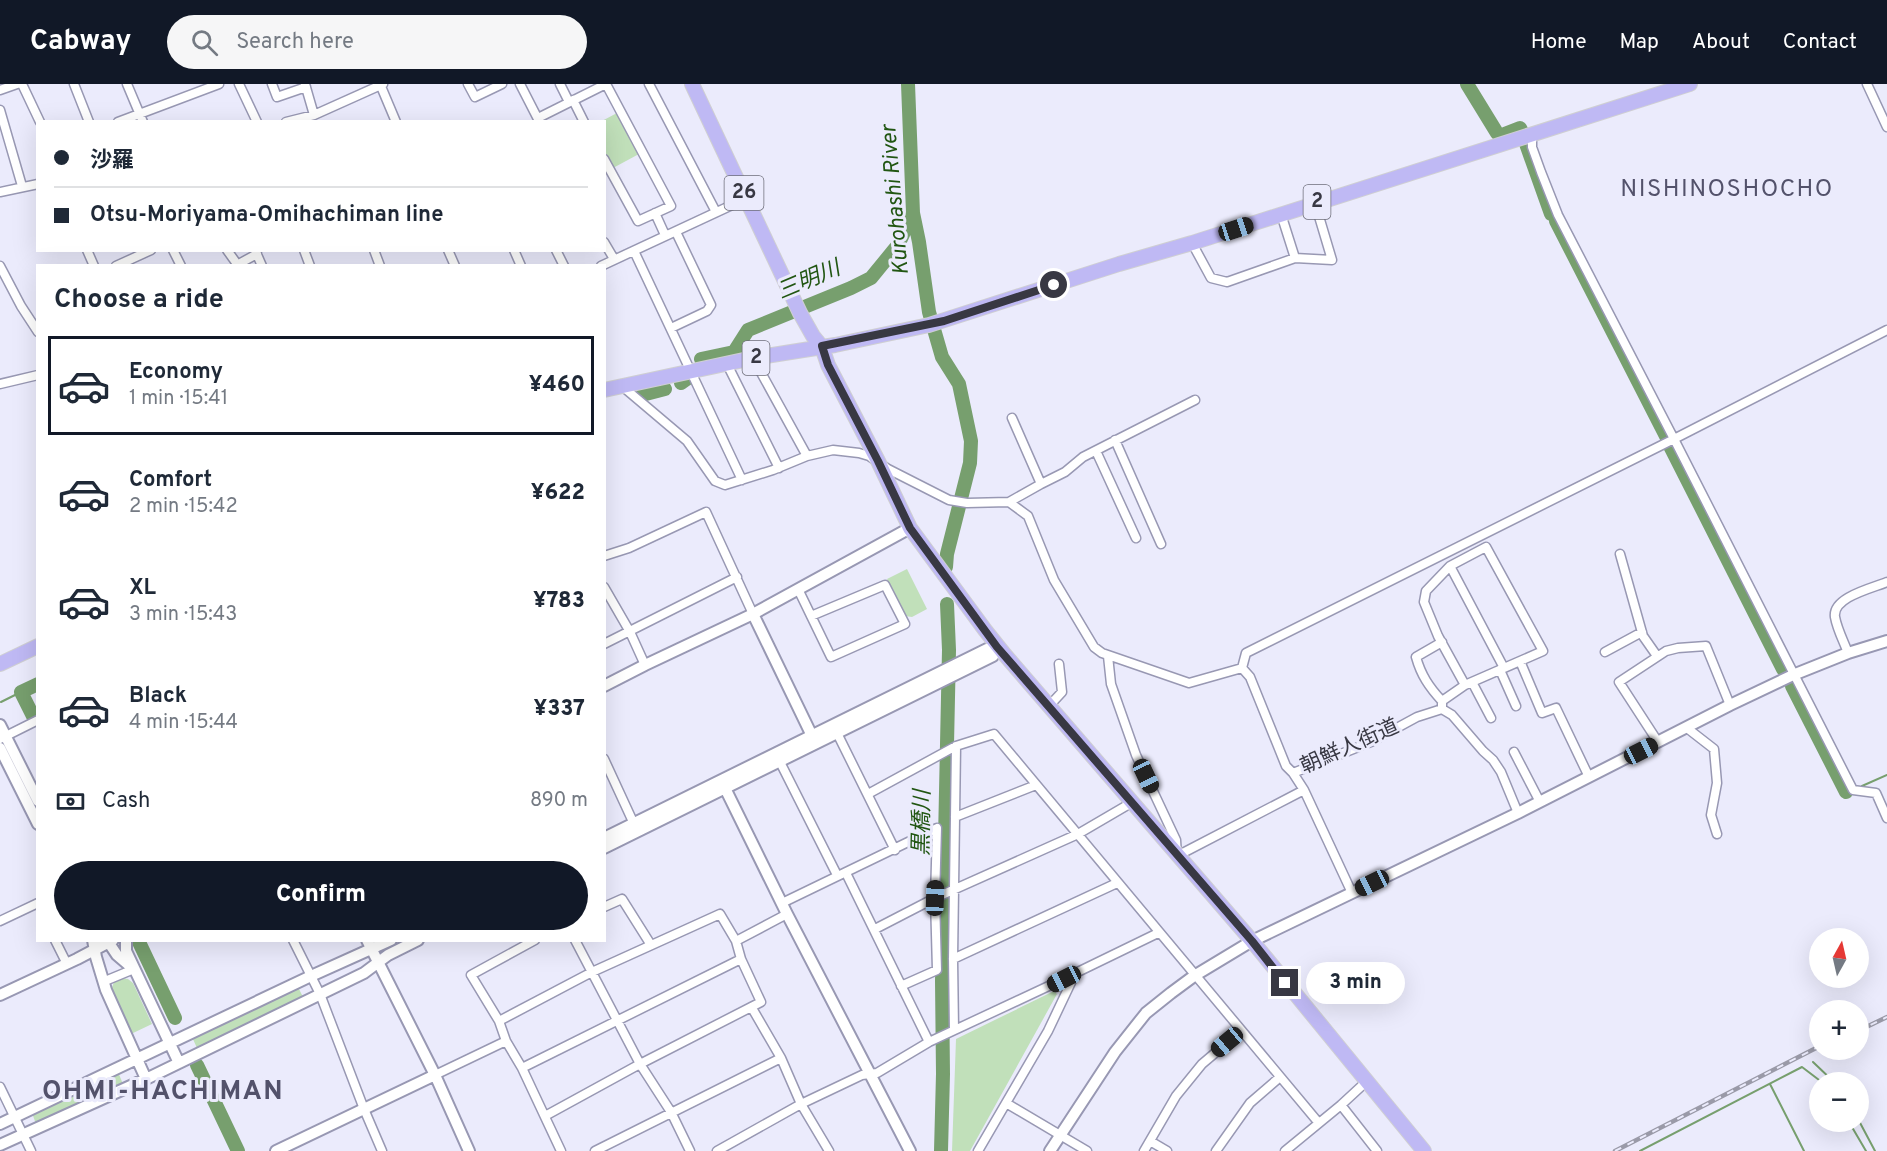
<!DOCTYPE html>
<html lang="en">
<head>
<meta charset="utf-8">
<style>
  body { margin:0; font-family:Overpass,"Noto Sans JP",sans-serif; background:#f6f6f7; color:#1f2937; height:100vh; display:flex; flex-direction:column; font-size:22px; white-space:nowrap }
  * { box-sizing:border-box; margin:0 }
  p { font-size:20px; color:#747a83 }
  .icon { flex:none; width:33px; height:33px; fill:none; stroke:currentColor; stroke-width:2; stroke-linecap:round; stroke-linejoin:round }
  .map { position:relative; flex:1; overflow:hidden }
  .side { position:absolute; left:36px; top:180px; width:570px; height:678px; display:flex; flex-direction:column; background:#fff; border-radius:0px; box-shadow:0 6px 24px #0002 }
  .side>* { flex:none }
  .hud { position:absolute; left:36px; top:36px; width:570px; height:132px; border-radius:0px; box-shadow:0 6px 24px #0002; display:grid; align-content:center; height:132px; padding:0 18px; background:#fff }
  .needle { width:39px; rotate:8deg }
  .fabs { position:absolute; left:1809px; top:844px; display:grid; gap:12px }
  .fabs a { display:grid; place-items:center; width:60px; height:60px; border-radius:50%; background:#fff; box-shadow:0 6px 24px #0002; font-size:30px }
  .end { position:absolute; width:27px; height:27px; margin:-14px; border:8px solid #383843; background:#fff; box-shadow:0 0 0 3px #fff }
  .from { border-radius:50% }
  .bubble { position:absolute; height:42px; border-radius:21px; background:#fff; box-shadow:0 6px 24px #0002; font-size:20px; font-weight:800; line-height:42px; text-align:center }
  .car { position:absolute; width:18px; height:36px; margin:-18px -9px; border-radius:8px; box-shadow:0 0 4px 2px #0007; background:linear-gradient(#222 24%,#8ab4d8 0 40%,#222 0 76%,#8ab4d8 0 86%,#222 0) }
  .hud b { display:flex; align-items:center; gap:21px; height:57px; font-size:22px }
  .hud b+b { border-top:2px solid #e0e1e3 }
  .hud i { width:15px; height:15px; background:#1f2937 }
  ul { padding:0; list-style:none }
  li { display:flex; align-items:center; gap:18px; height:99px; margin:0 12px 9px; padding:0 6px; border:3px solid transparent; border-radius:0px }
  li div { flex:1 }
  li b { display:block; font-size:22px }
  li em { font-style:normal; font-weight:800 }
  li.current { border-color:#111827 }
  li>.icon { width:54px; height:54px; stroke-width:1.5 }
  h2 { padding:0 18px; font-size:27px; line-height:72px }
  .pay { display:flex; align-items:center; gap:15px; height:66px; padding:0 18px; font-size:22px }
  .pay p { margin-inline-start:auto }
  .primary-button { display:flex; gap:12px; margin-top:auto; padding:12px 18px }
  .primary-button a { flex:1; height:69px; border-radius:36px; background:#111827; color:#fff; font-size:24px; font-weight:800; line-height:69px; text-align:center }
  header { display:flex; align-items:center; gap:36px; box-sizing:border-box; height:84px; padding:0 30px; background:#111827; color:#fff }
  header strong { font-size:28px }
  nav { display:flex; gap:33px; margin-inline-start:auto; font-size:21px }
  .search { width:420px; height:54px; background:#f6f6f7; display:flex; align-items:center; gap:15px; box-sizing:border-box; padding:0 21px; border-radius:33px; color:#747a83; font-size:22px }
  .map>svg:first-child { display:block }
  .green { fill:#c1e0ba }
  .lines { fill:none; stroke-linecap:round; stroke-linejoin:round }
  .stream { stroke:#779f6e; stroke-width:2 }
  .river { stroke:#779f6e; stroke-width:14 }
  .minor-casing { stroke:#9898b3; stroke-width:11 }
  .tertiary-casing { stroke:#9898b3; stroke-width:14 }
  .primary-casing { stroke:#cfcfd2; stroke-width:16 }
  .minor { stroke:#fff; stroke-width:8 }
  .tertiary { stroke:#fff; stroke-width:10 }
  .primary { stroke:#bfb9f4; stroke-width:14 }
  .rail-casing { stroke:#9a9aa8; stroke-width:4.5 }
  .rail { stroke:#ebebfc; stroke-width:2; stroke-dasharray:7; stroke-linecap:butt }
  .route { stroke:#383843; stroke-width:8 }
  .labels { text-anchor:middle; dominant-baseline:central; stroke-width:6; stroke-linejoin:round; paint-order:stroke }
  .shield { fill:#ebebfc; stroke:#6e6e7a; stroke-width:1.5 }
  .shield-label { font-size:20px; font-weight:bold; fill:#383843 }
  .street-label { font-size:21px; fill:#383843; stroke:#ebebfc }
  .water-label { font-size:22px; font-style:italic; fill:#215612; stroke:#ebebfc }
  .quarter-label { font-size:24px; letter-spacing:1.5px; fill:#53526b; stroke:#ebebfc }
  .district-label { font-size:27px; font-weight:bold; letter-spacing:1.5px; fill:#53526b; stroke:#ebebfc }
</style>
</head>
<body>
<header>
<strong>Cabway</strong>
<div class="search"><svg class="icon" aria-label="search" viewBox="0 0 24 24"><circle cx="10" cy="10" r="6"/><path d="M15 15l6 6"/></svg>Search here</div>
<nav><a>Home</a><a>Map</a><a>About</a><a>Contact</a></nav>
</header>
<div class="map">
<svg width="1887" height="1067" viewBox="0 0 1887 1067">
  <rect width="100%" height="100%" fill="#ebebfc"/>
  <path class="green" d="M617,29L639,70L613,84L605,68L604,38H600Z
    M907,485L927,525L912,533L905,532L887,495Z
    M122,894L128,895L133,899L152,940L131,950L111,906L114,898Z
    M298,903L303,913L197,964L192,953Z
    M1054,907L1057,910L970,1067H952L956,955Z
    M118,988L123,1000L36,1040L32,1029Z"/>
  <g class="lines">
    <path class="stream" d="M1,618L21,608
      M1862,702L1887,691
      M1813,978L1835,999
      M1770,1000L1804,1067
      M1858,1035L1875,1067
      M1849,1038L1866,1067
      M1640,1067L1802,983L1823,999"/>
    <path class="river" d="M908,0L913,129L919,158L929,228L942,273L959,300L971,357L970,379L947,470L946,483
      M1467,0L1497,49L1502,51L1520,44L1522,48
      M1525,57L1551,130
      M1556,137L1667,354
      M701,275L734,268L748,246L851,204L871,194L898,161L913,129
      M681,299L688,294
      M638,312L665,305
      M1670,362L1783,585
      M1792,602L1846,708
      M34,634L21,608L38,600
      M138,856L175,934
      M197,981L238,1067
      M941,1067L943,990L942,897L949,566L947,520"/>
    <defs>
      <path id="minor" d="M22,0L40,38
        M74,0L89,38
        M127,0L143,38
        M239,0L257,38
        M272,0L277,13L306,3
        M305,0L314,31
        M380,0L396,38
        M468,0L475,13L502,0
        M520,0L539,37
        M560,0L569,18
        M649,0L716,128
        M1867,0L1887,43
        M0,6L17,0
        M573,16L584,38
        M0,26L22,102
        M538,34L606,0L671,122L638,137L604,75
        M118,38L219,0
        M286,38L314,31L383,0
        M1532,51V63L1541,88L1558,131L1674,355L1853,706L1876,709L1887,734
        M0,108L38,100
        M655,129L665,151
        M1281,130L1295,174
        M604,158L614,175
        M1192,159L1211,194L1227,198L1295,174L1332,176L1315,119
        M87,166L94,182
        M173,166L181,182
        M227,166L237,180
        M255,166L262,182
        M304,166L310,182
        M374,166L380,182
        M448,166L455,182
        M514,166L521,182
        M556,166L564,182
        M634,167L742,396
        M0,182L21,222L38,248
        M116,182L151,166
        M235,182L257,170
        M601,182L747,114
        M671,244L707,227L711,221L676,148
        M753,274L807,372
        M727,280L779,384
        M0,300L38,291
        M622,302L687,357L715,397L725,401L773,386L807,372L833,366L859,369L869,372L888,385L949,416L967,419L1009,418L1028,432L1054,496L1094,563L1102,569L1189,599L1242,584L1250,593L1286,682L1293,689L1371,658L1417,633L1442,625L1452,631L1483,667L1493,676L1501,688L1518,729
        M1012,334L1041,400L1065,388L1083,373L1195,316
        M1115,356L1161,460
        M1096,367L1136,454
        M1009,418L1041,400
        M1620,470L1643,552L1657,572
        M604,472L629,464L706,428L753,530
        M1450,482L1504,584
        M604,503L630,548L645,581
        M798,505L831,573L905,540L885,501L811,532
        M604,560L737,493
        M1605,568L1642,548
        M1848,569C1844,558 1837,545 1835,533C1832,513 1873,504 1887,498
        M1108,572L1111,600L1136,671L1176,756L1177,772L1304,706
        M1520,577L1542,629L1556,624L1589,693
        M1242,584L1246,569L1674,355L1887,246
        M1500,586L1516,622
        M1472,598L1491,634
        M1442,617C1429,603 1421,591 1416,573L1442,558
        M1049,622L1062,608L1059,580
        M1442,625V617L1465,601L1543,567L1486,463L1450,482L1426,507L1424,518L1438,552L1465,601
        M1687,644L1714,665L1717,699L1711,731L1717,750
        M837,649L895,766
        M0,655L38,636
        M1658,658L1619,598L1666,567L1678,564L1706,562L1730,621
        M1514,668L1540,718
        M604,675L634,740
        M780,678L837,791
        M1293,689L1304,706L1352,809
        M868,710L956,662L994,650L1318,1038
        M955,733L1036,701
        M846,789L929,958
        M782,819L937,744L935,814L937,886L901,902
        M604,823L622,815L651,861
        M0,837L38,819
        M875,845L935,814L1078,750L1131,719
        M55,856L67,880
        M293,856L320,910L364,1025L382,1067
        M535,856L471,891L499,937L506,957L522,984L561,1067
        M575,856L640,980L671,1028L690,1067
        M736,857L787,830
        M953,875L1117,799
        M105,897L134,885
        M752,924L781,974L801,1020L829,1067
        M499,937L592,888L720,830L736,857L741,875L761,918L640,980L545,1032
        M954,946L953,875L956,662
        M522,984L741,875
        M435,991L506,957
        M0,1003L31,1067
        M1006,1019L1087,1067
        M1341,1021L1377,1067
        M1150,1057L1167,1067
        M595,1067L781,974
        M717,1067L801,1020L862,991L877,989L929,958L1053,900L1158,849
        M978,1067L1048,947L1075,890
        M1144,1067L1176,1012L1202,980L1241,947
        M1216,1067L1250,1019L1280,993
        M1285,1067L1341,1021L1367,997"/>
      <path id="tertiary" d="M753,530L814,656
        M604,602L645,581L753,530L910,444
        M0,641L38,717
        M0,664L38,740
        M722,698L787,830L910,1067
        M604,754L987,565L997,563
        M604,764L993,572L997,563
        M93,856L96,873L106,906L146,995
        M107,856L117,871L131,883
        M126,856V867L179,979
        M367,856L435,991L469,1067
        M0,911L77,875L113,856
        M0,1040L311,892L391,856
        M0,1061L146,995L364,889L388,871L418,856
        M276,1067L435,991
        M1050,1067L1115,968L1146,929L1171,909L1194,892L1252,857L1518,729L1730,621L1793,591L1848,569L1887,557"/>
      <path id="primary" d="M692,0L800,229L813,252L822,263L828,281L878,377L910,444L985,546L1005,571L1252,857L1424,1067
        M604,306L753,274L835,261L929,241L1119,180L1192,159L1690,0
        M0,580L38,562"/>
    </defs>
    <use href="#minor" class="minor-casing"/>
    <use href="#tertiary" class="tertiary-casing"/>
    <use href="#primary" class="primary-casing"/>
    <use href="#minor" class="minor"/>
    <use href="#tertiary" class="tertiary"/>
    <use href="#primary" class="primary"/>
    <defs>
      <path id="rail" d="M1858,947L1887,933
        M1615,1067L1820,962"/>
    </defs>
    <use href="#rail" class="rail-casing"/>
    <use href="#rail" class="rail"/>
  </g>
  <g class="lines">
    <path class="route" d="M1054,201L944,237L822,262L828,281L878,377L910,444L997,563L1252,857L1285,899"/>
  </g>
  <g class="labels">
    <g class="shield">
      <rect x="724.5" y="92" width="39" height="34" rx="4.5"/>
      <rect x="1303.5" y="101" width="27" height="34" rx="4.5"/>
      <rect x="742.5" y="257" width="27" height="34" rx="4.5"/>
    </g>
    <g class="shield-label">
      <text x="744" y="109">26</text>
      <text x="1317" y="118">2</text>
      <text x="756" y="274">2</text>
    </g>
    <g class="street-label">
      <text transform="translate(1350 663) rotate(-24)">朝鮮人街道</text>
    </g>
    <g class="water-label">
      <text transform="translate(896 116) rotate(-95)">Kurohashi River</text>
      <text transform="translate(809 197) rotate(-23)">三明川</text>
      <text transform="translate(923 739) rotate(-89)">黒橋川</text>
    </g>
    <g class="quarter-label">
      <text x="1727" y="106">NISHINOSHOCHO</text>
    </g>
    <g class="district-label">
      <text x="163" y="1008">OHMI-HACHIMAN</text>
    </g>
  </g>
</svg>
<div class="fabs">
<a><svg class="needle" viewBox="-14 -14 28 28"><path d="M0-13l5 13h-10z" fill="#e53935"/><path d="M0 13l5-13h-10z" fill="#747a83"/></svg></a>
<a>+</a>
<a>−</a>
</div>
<i class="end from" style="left:1054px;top:201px"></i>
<i class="end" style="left:1285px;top:899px"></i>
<div class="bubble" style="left:1306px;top:878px;width:99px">3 min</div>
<i class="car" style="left:1236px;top:145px;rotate:72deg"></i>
<i class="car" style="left:1641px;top:667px;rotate:63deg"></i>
<i class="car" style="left:1146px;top:692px;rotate:155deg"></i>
<i class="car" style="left:1372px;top:799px;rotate:244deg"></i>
<i class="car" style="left:935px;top:814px;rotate:2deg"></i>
<i class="car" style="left:1064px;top:895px;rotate:243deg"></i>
<i class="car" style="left:1227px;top:958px;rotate:230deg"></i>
<div class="hud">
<b><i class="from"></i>沙羅</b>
<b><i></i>Otsu-Moriyama-Omihachiman line</b>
</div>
<section class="side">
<h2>Choose a ride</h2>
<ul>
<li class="current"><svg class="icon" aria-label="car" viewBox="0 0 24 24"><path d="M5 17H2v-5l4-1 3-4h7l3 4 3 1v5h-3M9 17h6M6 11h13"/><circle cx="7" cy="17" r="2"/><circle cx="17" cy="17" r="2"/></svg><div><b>Economy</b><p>1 min · 15:41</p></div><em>¥460</em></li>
<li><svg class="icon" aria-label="car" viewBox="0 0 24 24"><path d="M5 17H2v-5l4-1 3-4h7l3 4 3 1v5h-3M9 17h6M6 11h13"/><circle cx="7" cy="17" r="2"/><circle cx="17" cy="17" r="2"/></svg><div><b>Comfort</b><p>2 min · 15:42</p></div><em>¥622</em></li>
<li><svg class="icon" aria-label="car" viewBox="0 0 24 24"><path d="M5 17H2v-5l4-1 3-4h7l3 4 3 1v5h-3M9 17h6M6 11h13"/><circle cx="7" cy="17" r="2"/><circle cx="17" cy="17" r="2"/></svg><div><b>XL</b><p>3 min · 15:43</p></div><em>¥783</em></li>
<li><svg class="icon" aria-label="car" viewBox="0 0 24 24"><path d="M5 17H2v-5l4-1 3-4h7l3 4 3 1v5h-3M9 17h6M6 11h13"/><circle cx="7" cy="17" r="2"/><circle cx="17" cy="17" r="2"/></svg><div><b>Black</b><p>4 min · 15:44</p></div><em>¥337</em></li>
</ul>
<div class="pay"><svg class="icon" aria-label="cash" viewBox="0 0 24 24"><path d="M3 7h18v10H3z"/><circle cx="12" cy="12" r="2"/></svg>Cash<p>890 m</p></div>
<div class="primary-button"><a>Confirm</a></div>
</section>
</div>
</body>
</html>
